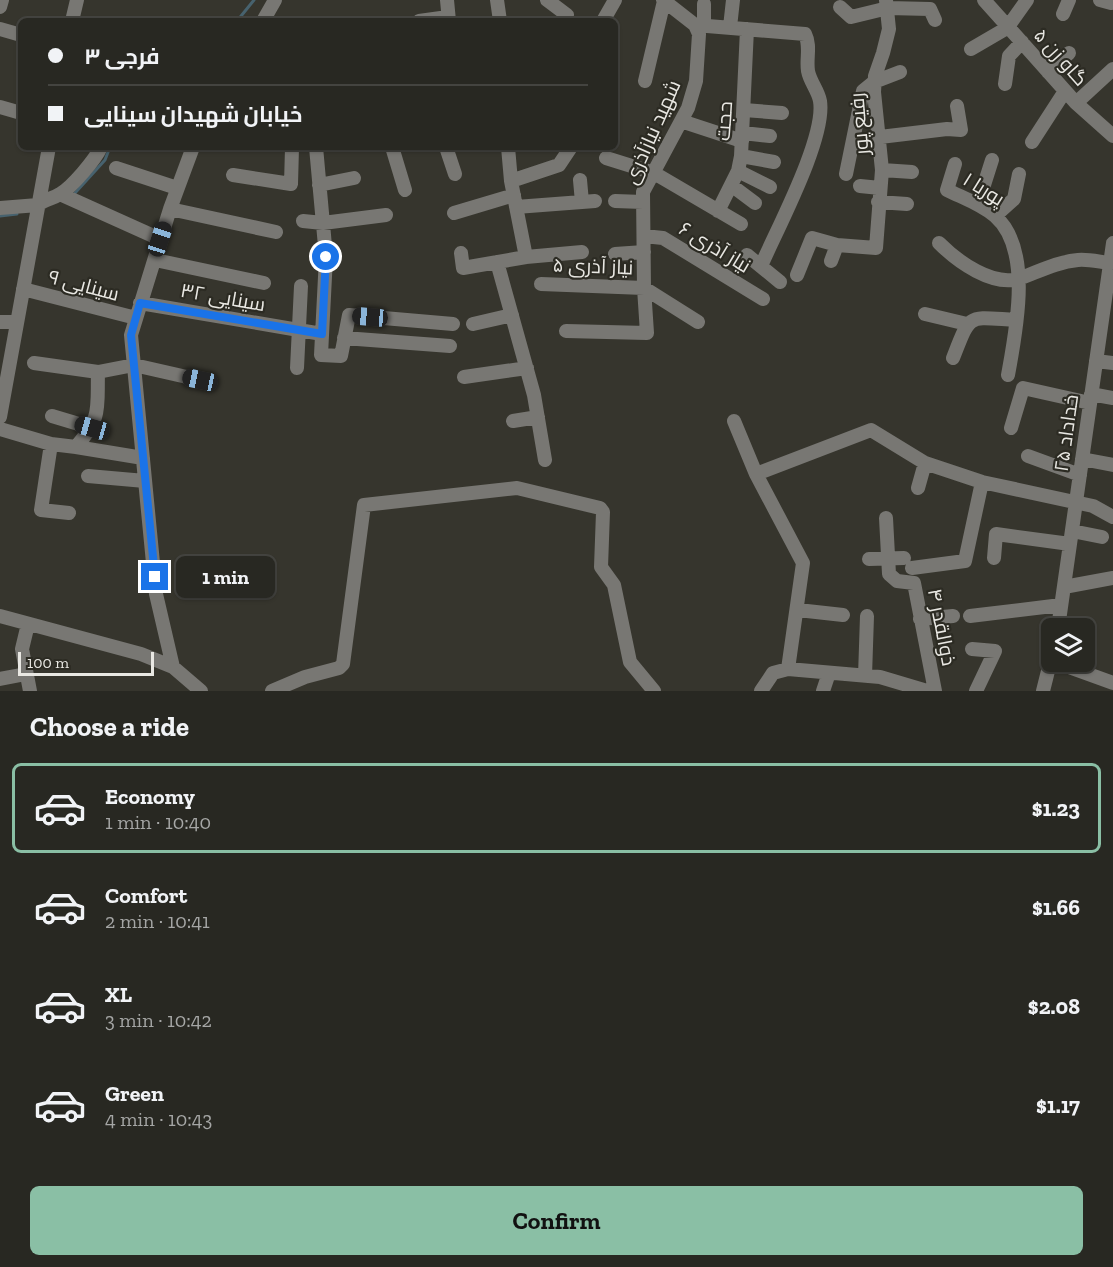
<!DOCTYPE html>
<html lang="en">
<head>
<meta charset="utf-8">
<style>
  body { margin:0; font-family:"Zilla Slab",Cairo,serif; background:#30302a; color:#f1f3f6; height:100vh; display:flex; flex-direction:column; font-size:22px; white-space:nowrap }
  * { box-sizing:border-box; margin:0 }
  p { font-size:20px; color:#a5a6a5 }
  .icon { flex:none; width:33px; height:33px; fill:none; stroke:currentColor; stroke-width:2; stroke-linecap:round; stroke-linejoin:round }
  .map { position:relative; height:691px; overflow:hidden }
  .panel { display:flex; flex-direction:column; background:#282822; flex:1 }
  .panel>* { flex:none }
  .top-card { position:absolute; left:18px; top:18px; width:600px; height:132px; border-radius:9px; box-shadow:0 2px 4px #0004,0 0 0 2px #444440; display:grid; align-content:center; height:132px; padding:0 30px; background:#282822 }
  .fabs { position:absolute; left:1041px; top:618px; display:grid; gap:12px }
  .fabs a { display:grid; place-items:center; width:54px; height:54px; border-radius:9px; background:#282822; box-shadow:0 2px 4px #0004,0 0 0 2px #444440; font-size:30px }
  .scale { position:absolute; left:18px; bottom:15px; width:136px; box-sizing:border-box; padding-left:6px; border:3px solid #e9e8e3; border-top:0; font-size:16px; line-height:21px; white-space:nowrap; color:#e9e8e3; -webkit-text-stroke:4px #2c2b23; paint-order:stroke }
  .end { position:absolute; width:27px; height:27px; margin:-14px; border:8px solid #1a73e8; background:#fff; box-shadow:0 0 0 3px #fff }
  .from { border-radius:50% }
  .bubble { position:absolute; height:42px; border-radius:9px; background:#282822; box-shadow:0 2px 4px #0004,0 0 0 2px #444440; font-size:20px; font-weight:700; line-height:42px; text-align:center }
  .car { position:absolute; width:18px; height:36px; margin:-18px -9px; border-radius:8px; box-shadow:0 0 4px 2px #0007; background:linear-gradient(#222 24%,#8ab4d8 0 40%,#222 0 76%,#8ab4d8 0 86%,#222 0) }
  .top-card b { display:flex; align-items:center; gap:21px; height:57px; font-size:22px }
  .top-card b+b { border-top:2px solid #444440 }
  .top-card i { width:15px; height:15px; background:#f1f3f6 }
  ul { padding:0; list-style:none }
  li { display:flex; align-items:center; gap:18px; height:90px; margin:0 12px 9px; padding:0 18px; border:3px solid transparent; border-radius:9px }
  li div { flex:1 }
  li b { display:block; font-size:22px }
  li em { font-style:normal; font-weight:700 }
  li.selected { border-color:#8abfa5 }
  li>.icon { width:54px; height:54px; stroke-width:1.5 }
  h2 { padding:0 30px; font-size:27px; line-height:72px }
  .cta { display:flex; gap:12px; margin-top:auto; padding:12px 30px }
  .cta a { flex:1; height:69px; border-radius:9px; background:#8abfa5; color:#111; font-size:24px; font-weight:700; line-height:69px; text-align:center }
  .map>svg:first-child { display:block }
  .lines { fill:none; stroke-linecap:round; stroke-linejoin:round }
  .stream { stroke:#47626e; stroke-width:3 }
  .minor { stroke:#787773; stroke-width:14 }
  .route { stroke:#1a73e8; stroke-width:8 }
  .labels { text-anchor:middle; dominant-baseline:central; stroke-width:4.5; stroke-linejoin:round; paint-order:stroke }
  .street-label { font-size:20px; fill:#e9e8e3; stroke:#2c2b23 }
</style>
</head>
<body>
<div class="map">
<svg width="1113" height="691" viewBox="0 0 1113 691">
  <rect width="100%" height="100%" fill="#36352d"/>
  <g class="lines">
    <path class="stream" d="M237,21L254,0
      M75,193L105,160L110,147
      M0,216L17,214"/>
    <path class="minor" d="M447,0L449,21
      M497,0L500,21
      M547,0L567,15
      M984,0L1076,103L1113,136
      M1100,0L1111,3
      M0,7L2,0
      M840,7L851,17L888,8L930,9L935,20
      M1063,14L1069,0
      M72,21L77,0
      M263,21L275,0
      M419,21L448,17
      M603,21L615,0
      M695,25L805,34C811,46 806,58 808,71C810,82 818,90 820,101C826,138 777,229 761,266
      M704,25V4
      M730,27L733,0
      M0,29L21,35
      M971,49L1007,28L1027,0
      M1048,72L1069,53
      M645,81L664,1
      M1005,84L1009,56L1022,42
      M1076,103L1113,69
      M0,107L21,113
      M744,110L782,113
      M681,121L742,141
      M743,133L770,136
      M880,137L947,129L961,130L957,106
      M1032,142L1065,91
      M316,147L326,257L321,355L341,356L349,315L453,324
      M392,147L405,190
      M446,147L455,174
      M508,147L511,181L526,257
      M741,156L774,162
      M606,158L654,173L741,224
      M955,164L947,190C963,198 981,204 995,216C1033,249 1016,331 1008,375
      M116,168L177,188
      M882,170L912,172
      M738,171L770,187
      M846,174L863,91L874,82L900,72
      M233,175L291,184L292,148
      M580,180L582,202
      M511,181L559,165L571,147
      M319,185L354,178
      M731,185L755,203
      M860,186L880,188
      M60,194L160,239
      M615,201L643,202
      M878,202L907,204
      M978,204L992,160
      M516,207L595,201
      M0,208L38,205C45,199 52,199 60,194C72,187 95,160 101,147
      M170,209L276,232
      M718,211L738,171L741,156L747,29
      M454,213L514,195
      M995,216L1014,199L1019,174
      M303,221L323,223L386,215
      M644,236L663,238L763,299
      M939,243C957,261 993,288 1021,278C1040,271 1057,262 1078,260C1088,259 1100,262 1110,263
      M461,253L463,268L526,257L582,252
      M615,254L644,252
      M747,255L780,282
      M155,260L264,283
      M831,261L837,245
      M497,262L534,395L545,460
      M797,275L812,238L837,245L876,248L882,170L874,92L875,76L883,53L889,29L886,0
      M541,284L644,288L698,322
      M23,289L136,318
      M140,303L322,334
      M925,314L967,324
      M0,322H17
      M473,324L512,315
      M566,331L647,333L644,288L643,192L688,108L696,81L699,34L695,25L663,0
      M344,338L450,346
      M953,358C971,312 967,317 1015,320
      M1096,361L1113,363
      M34,363L98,372L134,365L200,380
      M297,368L301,286
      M464,377L527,368
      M1091,394L1113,398
      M52,416L92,428
      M0,417L49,147
      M513,421L538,417
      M734,421L756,474L871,430L925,463L982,482L1093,506L1113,517
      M1011,428L1023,388L1090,403
      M0,429L51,444L76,447C102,416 97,410 98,372
      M51,444L41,510L69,513
      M76,447L143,458
      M1028,456L1080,475
      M1082,459L1113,465
      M756,474L803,563L788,669
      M88,476L145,481
      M918,488L925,463
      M886,518L889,574L897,581L914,583L935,691
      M1072,531L1102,537
      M994,558L996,534L1070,544
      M869,559L904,558
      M912,568L965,561L982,482
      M1064,587L1113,578
      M798,610L843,615
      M0,616L141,654L173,667L201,691
      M970,616L1061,605
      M920,619L953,616
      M28,624L22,649L30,691
      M1058,628L1113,243
      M972,649L995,651L976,691
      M1055,662L1113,683
      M173,667L156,594L131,335L170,209L193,147
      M865,676L867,616
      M0,679L26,674
      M272,691L305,677L339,668L343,664L364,505L517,488L600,508L603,512L601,567L614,585L630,662L654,691
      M761,691L773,673L788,669L880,677L927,691
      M823,691L829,673
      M1043,691L1052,655"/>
  </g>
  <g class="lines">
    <path class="route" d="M155,577L131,335L140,303L322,334L326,257"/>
  </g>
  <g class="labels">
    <g class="street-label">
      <text transform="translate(1061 57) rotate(48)">گاو زن ۵</text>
      <text transform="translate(724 121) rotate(-86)">حجت</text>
      <text transform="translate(859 124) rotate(-95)">رفیع پور</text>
      <text transform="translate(652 132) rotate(-66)">شهید نیازآذری</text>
      <text transform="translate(984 189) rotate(32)">پوریا ۱</text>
      <text transform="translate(715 247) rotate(31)">نیاز آذری ۶</text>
      <text transform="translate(593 266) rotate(2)">نیاز آذری ۵</text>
      <text transform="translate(84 285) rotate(15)">سینایی ۹</text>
      <text transform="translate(223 297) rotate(10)">سینایی ۳۲</text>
      <text transform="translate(1066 433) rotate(-82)">خداداد ۲۵</text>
      <text transform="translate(942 627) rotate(79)">ذوالقدر ۴</text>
    </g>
  </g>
</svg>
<div class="fabs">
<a><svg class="icon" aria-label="layers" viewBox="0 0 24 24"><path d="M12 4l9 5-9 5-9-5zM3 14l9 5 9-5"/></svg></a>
</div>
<div class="scale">100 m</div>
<i class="end from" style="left:326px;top:257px"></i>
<i class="end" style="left:155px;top:577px"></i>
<div class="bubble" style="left:176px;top:556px;width:99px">1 min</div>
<i class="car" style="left:160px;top:239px;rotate:18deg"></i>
<i class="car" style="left:370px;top:317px;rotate:275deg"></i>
<i class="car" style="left:200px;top:380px;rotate:282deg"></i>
<i class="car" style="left:92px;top:428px;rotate:286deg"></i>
<div class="top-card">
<b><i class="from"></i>فرجی ۳</b>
<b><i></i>خیابان شهیدان سینایی</b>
</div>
</div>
<section class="panel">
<h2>Choose a ride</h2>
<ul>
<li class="selected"><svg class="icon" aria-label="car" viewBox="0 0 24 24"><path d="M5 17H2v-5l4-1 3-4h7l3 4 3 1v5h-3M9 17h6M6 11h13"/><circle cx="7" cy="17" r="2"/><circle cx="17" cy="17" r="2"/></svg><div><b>Economy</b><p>1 min · 10:40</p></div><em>$1.23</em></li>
<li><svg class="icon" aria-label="car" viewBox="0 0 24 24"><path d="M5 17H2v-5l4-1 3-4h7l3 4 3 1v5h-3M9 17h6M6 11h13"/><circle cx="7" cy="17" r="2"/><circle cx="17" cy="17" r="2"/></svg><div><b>Comfort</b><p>2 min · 10:41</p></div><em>$1.66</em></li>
<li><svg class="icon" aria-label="car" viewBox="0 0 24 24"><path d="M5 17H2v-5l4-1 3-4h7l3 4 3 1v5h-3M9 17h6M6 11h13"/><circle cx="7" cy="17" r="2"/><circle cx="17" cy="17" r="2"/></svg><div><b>XL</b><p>3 min · 10:42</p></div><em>$2.08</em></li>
<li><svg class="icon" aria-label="car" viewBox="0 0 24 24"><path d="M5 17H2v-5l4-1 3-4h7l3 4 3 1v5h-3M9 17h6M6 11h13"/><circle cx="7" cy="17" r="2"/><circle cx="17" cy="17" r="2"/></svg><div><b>Green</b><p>4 min · 10:43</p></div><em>$1.17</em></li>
</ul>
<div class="cta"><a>Confirm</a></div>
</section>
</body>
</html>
